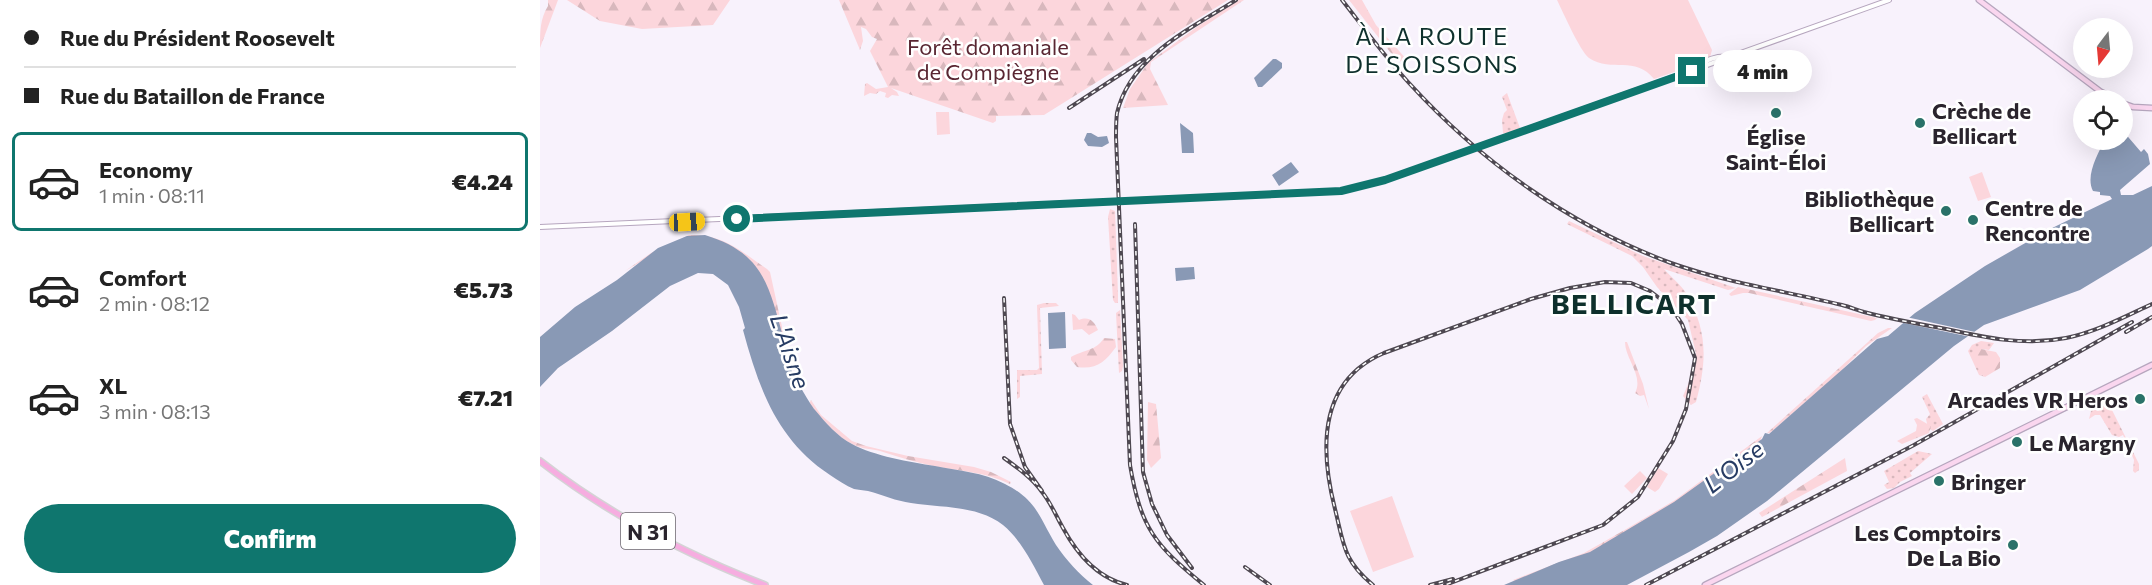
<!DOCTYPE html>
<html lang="en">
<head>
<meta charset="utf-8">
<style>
  body { margin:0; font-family:Commissioner,sans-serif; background:#f2f2f2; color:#222; height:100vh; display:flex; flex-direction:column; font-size:22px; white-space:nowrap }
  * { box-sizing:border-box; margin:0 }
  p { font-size:20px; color:#767676 }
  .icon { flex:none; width:33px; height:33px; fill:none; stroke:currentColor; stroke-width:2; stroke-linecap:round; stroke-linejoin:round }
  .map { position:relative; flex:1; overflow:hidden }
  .details { display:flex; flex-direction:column; background:#fff; width:540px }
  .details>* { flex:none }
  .top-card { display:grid; align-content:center; height:132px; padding:0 24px; background:#fff }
  .needle { width:39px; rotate:196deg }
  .fabs { position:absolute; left:1533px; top:18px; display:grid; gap:12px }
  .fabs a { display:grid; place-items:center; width:60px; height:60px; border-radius:50%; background:#fff; box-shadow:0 6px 24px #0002; font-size:30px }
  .end { position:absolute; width:27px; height:27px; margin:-14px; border:8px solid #0f766e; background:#fff; box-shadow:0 0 0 3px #fff }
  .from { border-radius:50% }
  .bubble { position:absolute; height:42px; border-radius:21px; background:#fff; box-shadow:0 6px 24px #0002; font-size:20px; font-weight:800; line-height:42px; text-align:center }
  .car { position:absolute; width:18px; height:36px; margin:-18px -9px; border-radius:8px; box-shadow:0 0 4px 2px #0007; background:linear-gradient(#f5c518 24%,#345 0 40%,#f5c518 0 76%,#345 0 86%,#f5c518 0) }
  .top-card b { display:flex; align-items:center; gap:21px; height:57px; font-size:22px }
  .top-card b+b { border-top:2px solid #e0e0e0 }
  .top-card i { width:15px; height:15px; background:#222 }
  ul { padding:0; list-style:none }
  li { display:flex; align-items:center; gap:18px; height:99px; margin:0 12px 9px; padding:0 12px; border:3px solid transparent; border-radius:9px }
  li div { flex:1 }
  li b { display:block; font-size:22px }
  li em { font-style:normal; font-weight:800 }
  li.on { border-color:#0f766e }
  li>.icon { width:54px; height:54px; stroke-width:1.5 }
  .action { display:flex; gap:12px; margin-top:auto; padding:12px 24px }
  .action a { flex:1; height:69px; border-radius:36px; background:#0f766e; color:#fff; font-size:24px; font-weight:800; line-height:69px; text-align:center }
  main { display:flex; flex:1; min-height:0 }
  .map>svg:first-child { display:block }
  .grass { fill:url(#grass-dots) }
  .forest { fill:url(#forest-firs) }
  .park { fill:#fcd6dc }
  .water { fill:#8999b5 }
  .pier { fill:#f8f2fc }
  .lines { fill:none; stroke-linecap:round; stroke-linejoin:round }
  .tertiary-casing { stroke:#b6a6be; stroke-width:6 }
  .secondary-casing { stroke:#b6a6be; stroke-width:7 }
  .primary-casing { stroke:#d4d3d5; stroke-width:8 }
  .tertiary { stroke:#fff; stroke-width:4 }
  .secondary { stroke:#fad6ef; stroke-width:4.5 }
  .primary { stroke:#f6ade0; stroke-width:5 }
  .rail-casing { stroke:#4e4851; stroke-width:4 }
  .rail { stroke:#fff; stroke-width:1.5; stroke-dasharray:4.5; stroke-linecap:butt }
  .route { stroke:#0f766e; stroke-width:8 }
  .poi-dot { fill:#2a7269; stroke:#fff; stroke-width:2 }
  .labels { text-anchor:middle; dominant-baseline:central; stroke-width:5; stroke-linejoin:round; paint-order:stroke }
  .shield { fill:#fff; stroke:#6a666c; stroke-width:1.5 }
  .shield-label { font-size:21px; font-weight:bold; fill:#2a242d }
  .park-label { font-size:22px; fill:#592632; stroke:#fff }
  .poi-label { font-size:22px; font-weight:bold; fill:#2a242d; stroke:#fff; text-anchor:start }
  .neighbourhood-label { font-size:24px; letter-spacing:1.5px; fill:#0e302c; stroke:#fff }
  .water-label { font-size:24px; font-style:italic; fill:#273c64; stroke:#fff }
  .district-label { font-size:28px; font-weight:bold; letter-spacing:1.5px; fill:#0e302c; stroke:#fff }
</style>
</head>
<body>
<main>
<section class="details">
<div class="top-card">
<b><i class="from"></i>Rue du Président Roosevelt</b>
<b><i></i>Rue du Bataillon de France</b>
</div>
<ul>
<li class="on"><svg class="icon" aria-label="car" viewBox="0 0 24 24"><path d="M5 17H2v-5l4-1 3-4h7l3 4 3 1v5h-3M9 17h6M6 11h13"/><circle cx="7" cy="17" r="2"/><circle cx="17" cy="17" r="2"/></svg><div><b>Economy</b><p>1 min · 08:11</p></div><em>€4.24</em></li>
<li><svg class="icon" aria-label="car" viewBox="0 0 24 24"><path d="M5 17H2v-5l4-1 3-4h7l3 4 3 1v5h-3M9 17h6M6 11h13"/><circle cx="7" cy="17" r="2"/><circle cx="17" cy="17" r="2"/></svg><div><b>Comfort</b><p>2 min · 08:12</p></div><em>€5.73</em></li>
<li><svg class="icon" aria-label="car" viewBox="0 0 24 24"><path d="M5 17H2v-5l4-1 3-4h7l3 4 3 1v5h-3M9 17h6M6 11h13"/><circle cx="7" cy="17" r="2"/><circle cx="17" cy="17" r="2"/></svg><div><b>XL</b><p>3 min · 08:13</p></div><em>€7.21</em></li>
</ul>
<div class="action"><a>Confirm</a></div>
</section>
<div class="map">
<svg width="1612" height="585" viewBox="0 0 1612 585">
  <defs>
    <pattern id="grass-dots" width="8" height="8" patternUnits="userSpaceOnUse" patternTransform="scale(1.5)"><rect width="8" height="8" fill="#fcd6dc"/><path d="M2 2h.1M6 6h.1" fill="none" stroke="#d8b8bd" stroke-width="1.8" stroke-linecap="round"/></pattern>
    <pattern id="forest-firs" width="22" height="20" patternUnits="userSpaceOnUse" patternTransform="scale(1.5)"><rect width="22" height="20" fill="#fcd6dc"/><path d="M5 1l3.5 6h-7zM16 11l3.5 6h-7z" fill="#d8b8bd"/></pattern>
  </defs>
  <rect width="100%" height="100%" fill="#f8f2fc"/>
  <path class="grass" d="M967,93L980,128L970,133H963L962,120L964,113L967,110L962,97Z
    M570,209L575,211L578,294V303H575L573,300L568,217Z
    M1029,221L1103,256L1196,288L1188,290L1124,269C1131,277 1141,285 1146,293C1168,331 1167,361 1156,402L1151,405L1143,396L1149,382L1156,354L1148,320L1117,287L1103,267L1092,256L1033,227L1027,224Z
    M504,303H516L519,306L500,308L502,374L480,376V397L477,399V370H497L499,368L497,305Z
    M580,310L583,366L582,371L579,373L576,313Z
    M1441,341L1454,343L1449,350L1441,349V374L1445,377L1439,375L1428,351L1432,345Z
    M1387,394L1403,424L1393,431L1388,428L1386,419L1390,414L1382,397Z
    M1565,396L1599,464V470L1595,473L1593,471L1594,460L1583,435L1579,437L1572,435L1560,415H1555L1549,419L1551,411L1554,409L1558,411L1565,405L1563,397Z
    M1378,451L1392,454L1370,473L1372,476L1360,482L1354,488L1347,489L1344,485L1349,482L1344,471Z"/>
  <path class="forest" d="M8,0H18L0,48C0,31 0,19 8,6Z
    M27,0H190L173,25L102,29L60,21Z
    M299,0H688L504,115L456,116V121L453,123L351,88L357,92L359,96L352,95L348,98L345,97L346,93L340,91L336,94L330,93L324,96L325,84L327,83L336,89L348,87L330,51L337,39L332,37L326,29L321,27L323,41L320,50Z
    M699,0H704L611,62L610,69L628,105L583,108L590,89L608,63L658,26Z
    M809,0H822L836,25L868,61L866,66L850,52Z
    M149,235C185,235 199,250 227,269L230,272L244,336L240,335L226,285L107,258L85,271L111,253Z
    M1198,287L1337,318L1335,320L1331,321L1209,293H1203L1191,296L1189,294Z
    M532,314L535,315L539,320C549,316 554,321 558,330L549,335L542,329L533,330Z
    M1348,328H1352L1326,346L1295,377L1230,433H1227L1338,333Z
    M564,338L575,339L576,347C565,362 556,370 537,367L531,360V357C543,350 556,351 564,338Z
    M1085,342H1087L1103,384L1109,409L1104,395L1100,396L1095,393C1104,376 1085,359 1085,342Z
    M1441,349L1456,352L1460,358V368L1445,377L1441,374L1432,354L1436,350Z
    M271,400L281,415L312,441L326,446L368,456L434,467L451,472L471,482L470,484C445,472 420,471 393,466C375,462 358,457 340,451C332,449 322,449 314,445C296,437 282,418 269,404Z
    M608,402L616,404L621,458L611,468L607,460Z
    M1377,418L1391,426L1389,433L1362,444L1357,441L1376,431L1377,425L1374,419Z
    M1222,436L1220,442L1139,502L1046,555L976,582L973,580L1044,553L1088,528L1135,500Z
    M1305,458L1307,471L1222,517L1219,513Z"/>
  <path class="park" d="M1017,0H1148L1172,50L1170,57L1160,60L1157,64L1114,79C1095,55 1072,73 1049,58C1040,51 1023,12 1017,0Z
    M396,112H409L410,134L397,135Z
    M1442,172L1451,197L1438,201L1429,177Z
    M1118,468L1128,474L1119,489L1115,492L1107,487Z
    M1100,471L1107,478L1092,494L1084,486Z
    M852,496L874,557L833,572L810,511Z"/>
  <path class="water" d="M733,59H736L742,63V68L722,87H718L714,78Z
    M640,123L653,133L654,153H642Z
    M1583,131L1601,152L1604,149L1608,154L1610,164L1580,190L1581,195H1593L1612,186V246L1608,249L1540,290L1444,325L1414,346L1227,501L1177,536L1149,552L1087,585H964L1019,562L1050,552L1134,502L1222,439L1225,433L1229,434L1337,339L1348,336L1375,313L1445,266L1508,230L1572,199L1570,196L1560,195V192L1553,191C1545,176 1558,153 1565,140H1582Z
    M547,133H551L558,137L567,136L569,143L562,147L548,146L544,140Z
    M751,162L759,172L739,186L732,175Z
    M165,235C224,253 229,286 244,340C246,349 247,359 250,367C255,378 268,401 275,410C285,422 298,437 312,444C334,456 370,462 395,466C420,471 442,472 465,484C497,500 499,517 516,545C526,560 539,574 553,585H504C493,564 481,540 463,525C437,505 402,508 371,503C356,501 343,495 328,491C323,490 318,490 314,489C306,486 298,480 290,475C237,440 219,389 203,330L205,328L199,307L188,285L173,274L158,273L130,286L72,331L18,368L0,387V337L35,307L77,280L118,248L147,236Z
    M654,267L655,279L636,281L635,268Z
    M525,312L526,348L509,349L508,313Z"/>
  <path class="pier" d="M1366,317L1435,332H1438L1431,337L1359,322Z"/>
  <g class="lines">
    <defs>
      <path id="tertiary" d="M1155,68C1164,60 1178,55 1190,57
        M0,227L801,191L838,182L868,172L1349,0"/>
      <path id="secondary" d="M1439,0L1561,92L1578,100
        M1582,103L1593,107L1612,108
        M1165,585L1612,365"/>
      <path id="primary" d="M0,461C68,514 145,554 225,585"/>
    </defs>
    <use href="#tertiary" class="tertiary-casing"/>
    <use href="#secondary" class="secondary-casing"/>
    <use href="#primary" class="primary-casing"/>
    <use href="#tertiary" class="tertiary"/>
    <use href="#secondary" class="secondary"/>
    <use href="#primary" class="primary"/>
    <defs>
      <path id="rail" d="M802,0C824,28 845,57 869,83C941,162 1031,226 1131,263C1187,283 1245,291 1302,305C1310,307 1317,310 1324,312C1351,319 1379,324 1406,329C1447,338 1484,346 1526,338C1556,332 1584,317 1612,304
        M529,108L604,59
        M595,224L603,472L612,504L627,535L652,568
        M464,298L470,424L485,467L502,491
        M1586,332L1612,317
        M464,458C478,468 492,478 502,492C511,503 516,516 523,528C537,554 558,578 587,585
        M705,567L730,585
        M664,585C615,545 601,529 590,465L576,137C576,129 576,121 577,113C590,56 652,28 696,0
        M833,585C803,560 804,545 795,509C780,450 778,381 844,353L991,299L1030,288L1065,282L1091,283L1110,291L1131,307L1142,324L1155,358L1146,409L1133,441L1098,497L1063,525L905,585
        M890,585L913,579
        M1106,585L1374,445L1592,322"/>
    </defs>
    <use href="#rail" class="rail-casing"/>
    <use href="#rail" class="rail"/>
  </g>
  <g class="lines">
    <path class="route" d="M197,219L801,191L845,180L1152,71"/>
  </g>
  <g class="poi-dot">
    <circle cx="1236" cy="113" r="6"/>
    <circle cx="1380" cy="123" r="6"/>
    <circle cx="1406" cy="211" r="6"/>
    <circle cx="1433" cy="220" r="6"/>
    <circle cx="1600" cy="399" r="6"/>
    <circle cx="1477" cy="442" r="6"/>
    <circle cx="1399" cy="481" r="6"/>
    <circle cx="1473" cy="545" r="6"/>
  </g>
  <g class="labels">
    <rect class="shield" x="81" y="513" width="54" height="36" rx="4.5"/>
    <g class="shield-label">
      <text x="108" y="531">N 31</text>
    </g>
    <g class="park-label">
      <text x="448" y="46">Forêt domaniale<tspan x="448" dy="25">de Compiègne</tspan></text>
    </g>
    <g class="poi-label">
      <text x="1392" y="110">Crèche de<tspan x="1392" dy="25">Bellicart</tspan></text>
      <text x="1236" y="136" text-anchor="middle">Église<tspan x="1236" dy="25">Saint-Éloi</tspan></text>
      <text x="1394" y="198" text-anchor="end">Bibliothèque<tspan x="1394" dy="25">Bellicart</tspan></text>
      <text x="1445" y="207">Centre de<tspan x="1445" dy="25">Rencontre</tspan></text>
      <text x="1588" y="399" text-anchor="end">Arcades VR Heros</text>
      <text x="1489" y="442">Le Margny</text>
      <text x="1411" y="481">Bringer</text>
      <text x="1461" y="532" text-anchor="end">Les Comptoirs<tspan x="1461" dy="25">De La Bio</tspan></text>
    </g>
    <g class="neighbourhood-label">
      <text x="892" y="35">À LA ROUTE<tspan x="892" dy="28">DE SOISSONS</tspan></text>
    </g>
    <g class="water-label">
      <text transform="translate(251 351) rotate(71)">L'Aisne</text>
      <text transform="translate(1193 466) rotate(-38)">L'Oise</text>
    </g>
    <g class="district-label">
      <text x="1094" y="303">BELLICART</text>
    </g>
  </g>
</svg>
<div class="fabs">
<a><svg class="needle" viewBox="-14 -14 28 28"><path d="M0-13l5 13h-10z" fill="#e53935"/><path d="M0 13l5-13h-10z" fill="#767676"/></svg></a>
<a><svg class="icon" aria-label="locate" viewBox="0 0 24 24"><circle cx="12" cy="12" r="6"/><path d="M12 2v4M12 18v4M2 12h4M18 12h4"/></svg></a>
</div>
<i class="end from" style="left:197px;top:219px"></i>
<i class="end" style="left:1152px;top:71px"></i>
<div class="bubble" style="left:1173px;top:50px;width:99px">4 min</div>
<i class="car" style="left:147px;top:222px;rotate:87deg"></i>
</div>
</main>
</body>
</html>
